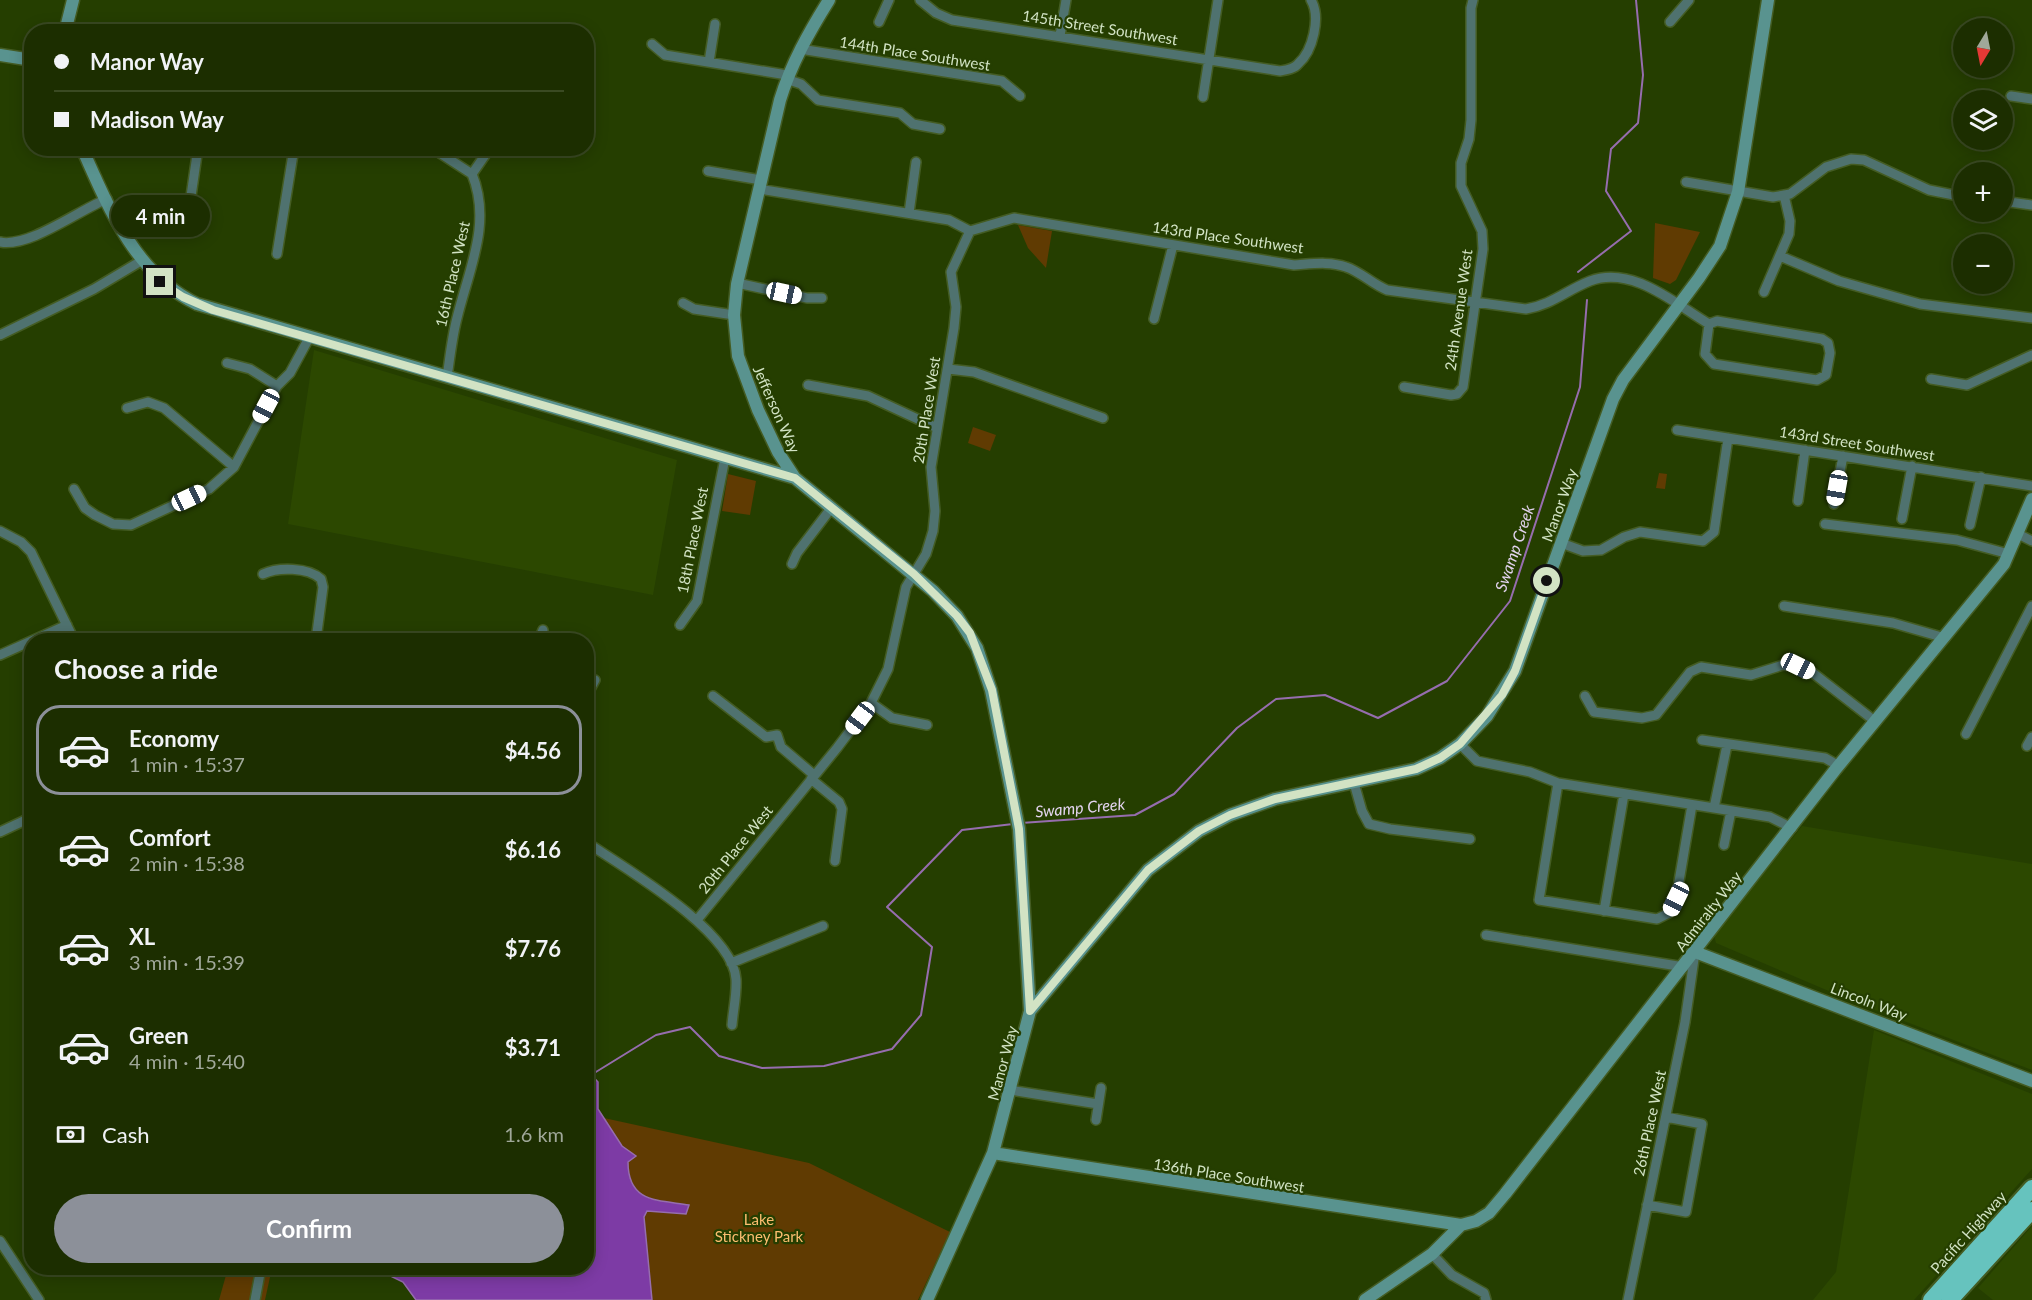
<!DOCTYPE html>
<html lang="en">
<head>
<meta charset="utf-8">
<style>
  body { margin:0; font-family:Lato,sans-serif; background:#293a0f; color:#f1f3f6; height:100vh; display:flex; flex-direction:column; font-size:22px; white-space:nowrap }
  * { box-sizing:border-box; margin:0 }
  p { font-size:20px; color:#a0a899 }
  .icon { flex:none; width:33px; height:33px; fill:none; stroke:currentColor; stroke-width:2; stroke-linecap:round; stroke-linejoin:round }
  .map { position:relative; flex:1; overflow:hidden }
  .drawer { position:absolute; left:24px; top:633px; width:570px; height:642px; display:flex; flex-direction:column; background:#1c2e00; border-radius:24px; box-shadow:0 3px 15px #0003,0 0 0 2px #3a4a22 }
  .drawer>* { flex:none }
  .guide { position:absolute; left:24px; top:24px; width:570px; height:132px; border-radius:24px; box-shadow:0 3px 15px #0003,0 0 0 2px #3a4a22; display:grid; align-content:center; height:132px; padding:0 30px; background:#1c2e00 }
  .needle { width:39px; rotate:190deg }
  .fabs { position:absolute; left:1953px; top:18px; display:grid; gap:12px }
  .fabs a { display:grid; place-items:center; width:60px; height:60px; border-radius:50%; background:#1c2e00; box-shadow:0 3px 15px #0003,0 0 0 2px #3a4a22; font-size:30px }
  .end { position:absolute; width:27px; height:27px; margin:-14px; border:8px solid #d2e3c4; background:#111; box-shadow:0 0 0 3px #111 }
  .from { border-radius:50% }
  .bubble { position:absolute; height:42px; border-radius:21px; background:#1c2e00; box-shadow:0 3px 15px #0003,0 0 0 2px #3a4a22; font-size:20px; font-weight:700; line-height:42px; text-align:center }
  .car { position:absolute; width:18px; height:36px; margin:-18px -9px; border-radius:8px; box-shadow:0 0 4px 2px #0007; background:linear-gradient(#fff 24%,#345 0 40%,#fff 0 76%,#345 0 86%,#fff 0) }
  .guide b { display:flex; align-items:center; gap:21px; height:57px; font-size:22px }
  .guide b+b { border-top:2px solid #3a4a22 }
  .guide i { width:15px; height:15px; background:#f1f3f6 }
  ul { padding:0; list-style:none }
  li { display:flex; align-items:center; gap:18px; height:90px; margin:0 12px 9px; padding:0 18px; border:3px solid transparent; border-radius:24px }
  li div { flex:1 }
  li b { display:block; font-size:22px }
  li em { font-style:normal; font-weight:700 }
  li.current { border-color:#8c9099 }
  li>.icon { width:54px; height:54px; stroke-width:1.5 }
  h2 { padding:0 30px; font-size:27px; line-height:72px }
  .pay { display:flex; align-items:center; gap:15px; height:66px; padding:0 30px; font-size:22px }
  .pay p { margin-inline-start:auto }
  .action { display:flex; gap:12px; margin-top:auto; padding:12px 30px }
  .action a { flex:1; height:69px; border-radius:36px; background:#8c9099; color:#fff; font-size:24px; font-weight:700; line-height:69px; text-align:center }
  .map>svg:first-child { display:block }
  .built { fill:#2c4800 }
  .green { fill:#603b02 }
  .water { fill:#7d3ba5; stroke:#966dae; stroke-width:1.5 }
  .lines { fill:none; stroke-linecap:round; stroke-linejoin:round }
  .stream { stroke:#966dae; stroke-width:2 }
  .street-casing { stroke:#445c23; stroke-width:12 }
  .secondary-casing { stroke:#445c23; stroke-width:15 }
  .highway-casing { stroke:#445c23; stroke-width:20 }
  .street { stroke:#4f726f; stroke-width:9 }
  .secondary { stroke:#59938f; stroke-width:12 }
  .highway { stroke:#66c3be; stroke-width:16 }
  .route { stroke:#d2e3c4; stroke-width:8 }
  .labels { text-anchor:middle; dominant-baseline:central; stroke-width:4.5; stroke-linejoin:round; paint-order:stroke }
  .street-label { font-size:15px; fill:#d2e3c4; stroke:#253e00 }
  .park-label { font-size:15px; fill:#fdbd70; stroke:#253e00 }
  .water-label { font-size:16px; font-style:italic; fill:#e3d4ef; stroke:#253e00 }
</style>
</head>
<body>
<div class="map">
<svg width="2032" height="1300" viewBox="0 0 2032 1300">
  <rect width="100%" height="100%" fill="#253e00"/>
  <path class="built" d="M314,350L677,460L653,595L288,524Z
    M1802,826L2032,864V1070L1857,1003L1716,943L1714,935Z
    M1874,1030L2032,1094V1169L1914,1300H1813L1836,1272Z
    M2032,1226V1300H1993L1978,1288Z"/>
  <path class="green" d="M1655,223L1700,232L1676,280L1670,284L1653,278Z
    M1018,225L1052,231L1046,268L1028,248Z
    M973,427L996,435L990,451L968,443Z
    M1659,473L1667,474L1665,489L1656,488Z
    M728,474L756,481L750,515L722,511Z
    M604,1118L809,1163L950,1232L918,1300H652L644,1217L647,1211L686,1214L689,1206C657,1200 628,1202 628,1162L635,1156L622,1146Z
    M228,1268H272L265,1300H219Z"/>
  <path class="water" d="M587,1070L598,1082V1109L622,1146L636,1156L628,1162C628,1203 658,1200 689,1205L686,1214L647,1211L644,1217L652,1300H416L403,1282L374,1268H586Z"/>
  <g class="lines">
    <path class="stream" d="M1578,272L1631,231L1606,191L1611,149L1638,123L1643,75L1636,0
      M1021,823L1135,815L1174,794L1237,728L1276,699L1325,695L1378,718L1447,681L1510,601L1580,387L1587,300
      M591,1075L656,1035L690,1027L719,1056L762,1068L824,1066L892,1049L921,1015L932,947L887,907L962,830L1013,824"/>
    <defs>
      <path id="street" d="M920,0L936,13L952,20L1280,71C1286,70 1294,69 1298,64C1313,51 1321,17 1311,0
        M879,22L889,0
        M1670,22L1689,0
        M1060,36L1066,0
        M652,44L665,55L787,75
        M800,49L1002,81L1020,96
        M709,62L715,24
        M786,79L801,84L818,100L900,113L913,124L940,129
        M2011,96L2032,99
        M1203,97L1218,0
        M432,148L472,174
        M708,171L761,180
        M472,174L490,148
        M1686,182L1773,197L1790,194L1826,167L1851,159L1864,160L1929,190L1964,197
        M759,189L949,220L970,231L1014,218L1294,265C1311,264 1330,261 1346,267C1361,272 1372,284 1387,290L1526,309C1551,305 1567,290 1590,281C1633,265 1675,304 1709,324L1717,321L1822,339L1828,343L1830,353L1826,375L1817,380L1714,364L1705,354L1709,324
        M2002,201L2032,205
        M909,213L916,162
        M196,220L190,203L198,148
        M0,242C29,248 79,210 107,199
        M277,254L294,148
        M1780,256L1839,281L1920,304L2032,318
        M737,283L807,298H822
        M1764,292L1789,234L1790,221L1784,195
        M683,303L694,309L734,315
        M1154,319L1173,245
        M0,335L94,289L141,261
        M227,363L250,369L277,386
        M948,369L974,372L1103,418
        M447,377C450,357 452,337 457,318C469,269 492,223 472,174
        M1931,379L1967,385L2032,355
        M808,385L868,396L937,428
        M1404,387L1451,395L1457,394L1463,387L1483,249L1482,231L1461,186V163L1469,139L1471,120V8L1473,0
        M127,408L148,402L164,408L234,467
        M1677,430L2032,486
        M74,489L85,508L95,515L113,524L131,525L209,489L234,467L277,386L290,373L309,338
        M1798,501L1805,450
        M1834,504L1843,456
        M1902,519L1912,466
        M1825,524L1957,540L2009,554
        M1970,525L1981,477
        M0,531L21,542L31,552L74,640
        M2018,534L2032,541
        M1561,543L1583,551L1601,550L1624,537L1640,532L1703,541L1714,532L1728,438
        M792,564L797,553L832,507
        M263,574C278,567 308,567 321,579L323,587L316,640
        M1784,606L1893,623L1945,638
        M680,625L697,601L725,458
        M539,640L543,630
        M0,655L67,625
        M713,696L766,737L777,735L781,747L814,775
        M1585,696L1594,712L1642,718L1656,715L1690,672L1701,667L1751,675L1783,665L1798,666L1813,673L1876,722
        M586,697L595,680
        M871,703L892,718L927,725
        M1966,734L2032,606
        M1702,740L1825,758L1839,766
        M1460,744L1477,761L1530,772L1558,783L1770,817L1792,828
        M2027,746L2032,737
        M811,779L839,802L842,809L835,861
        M1354,783L1362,811L1369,824L1390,829L1470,839
        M1558,783L1539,900L1657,919L1669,913L1676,899L1692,805
        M1714,808L1727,745
        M0,832L32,817
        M586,842C625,868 733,931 736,979C737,994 733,1011 732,1025
        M1724,845L1731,811
        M1604,911L1624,794
        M697,920L837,748L871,703L888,669L906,587L926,554L933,531L935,511L931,467L954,328L956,307L951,272L970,231
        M1486,935L1684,967
        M731,963L823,926
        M1010,1090L1098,1104
        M1096,1120L1101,1088
        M1647,1205L1686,1212L1702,1124L1666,1117
        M0,1241L39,1300
        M1432,1254L1452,1275L1484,1293L1486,1300
        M255,1300L261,1268
        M1628,1300L1685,1022L1695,952"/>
      <path id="secondary" d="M829,0C809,32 791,64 780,100L737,284L734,315L738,356L758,410L778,452L795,478L933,591L957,616L977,648L991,690L1019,829L1030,1011
        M65,32L73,0
        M0,55L32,60
        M82,148C108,207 136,275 197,304L795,478
        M1695,952L2032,1081
        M993,1153L1461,1225
        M927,1300L993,1153L1030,1011L1148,870L1199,831L1230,815L1275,799L1416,769L1440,758L1460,744L1487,716L1515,671L1613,399L1623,380L1699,278L1720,246L1738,192L1768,0
        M1365,1300L1432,1254L1461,1225L1476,1221L1489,1213L1505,1194L1835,770L2004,564L2032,499"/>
      <path id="highway" d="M1931,1300L2032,1188
        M1950,1300L2032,1210"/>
    </defs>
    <use href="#street" class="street-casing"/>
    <use href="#secondary" class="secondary-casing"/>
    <use href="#highway" class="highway-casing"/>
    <use href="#street" class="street"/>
    <use href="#secondary" class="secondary"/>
    <use href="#highway" class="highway"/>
  </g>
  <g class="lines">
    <path class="route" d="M160,282L183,297L213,310L795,478L914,574L957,616L970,633L992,690L1019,829L1030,1011L1148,870L1199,831L1230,815L1275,799L1416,769L1440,758L1460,744L1502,695L1515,671L1547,581"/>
  </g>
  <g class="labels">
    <g class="street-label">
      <text transform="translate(1100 27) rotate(9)">145th Street Southwest</text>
      <text transform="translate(915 53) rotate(9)">144th Place Southwest</text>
      <text transform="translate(1228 237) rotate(8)">143rd Place Southwest</text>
      <text transform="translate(452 274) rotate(-77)">16th Place West</text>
      <text transform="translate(1458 310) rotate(-82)">24th Avenue West</text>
      <text transform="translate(777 409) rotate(66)">Jefferson Way</text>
      <text transform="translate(926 410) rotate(-81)">20th Place West</text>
      <text transform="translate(1857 443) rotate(9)">143rd Street Southwest</text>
      <text transform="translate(1559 505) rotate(-70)">Manor Way</text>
      <text transform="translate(692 540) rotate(-79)">18th Place West</text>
      <text transform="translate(735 849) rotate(-51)">20th Place West</text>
      <text transform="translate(1708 911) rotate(-52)">Admiralty Way</text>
      <text transform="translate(1869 1001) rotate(21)">Lincoln Way</text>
      <text transform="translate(1002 1063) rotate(-75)">Manor Way</text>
      <text transform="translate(1649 1123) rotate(-78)">26th Place West</text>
      <text transform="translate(1229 1175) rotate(9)">136th Place Southwest</text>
      <text transform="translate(1968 1232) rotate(-48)">Pacific Highway</text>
    </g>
    <g class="park-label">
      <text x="759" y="1219">Lake<tspan x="759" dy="17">Stickney Park</tspan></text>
    </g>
    <g class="water-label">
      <text transform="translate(1514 548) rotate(-71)">Swamp Creek</text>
      <text transform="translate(1080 807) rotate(-5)">Swamp Creek</text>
    </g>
  </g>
</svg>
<div class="fabs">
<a><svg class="needle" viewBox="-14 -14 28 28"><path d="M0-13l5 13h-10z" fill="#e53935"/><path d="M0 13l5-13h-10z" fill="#a0a899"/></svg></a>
<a><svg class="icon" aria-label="layers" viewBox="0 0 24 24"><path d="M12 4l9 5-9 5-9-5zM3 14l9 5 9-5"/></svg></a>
<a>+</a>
<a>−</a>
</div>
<i class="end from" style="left:1547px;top:581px"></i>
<i class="end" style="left:160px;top:282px"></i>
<div class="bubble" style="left:111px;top:195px;width:99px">4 min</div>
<i class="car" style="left:784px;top:293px;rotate:102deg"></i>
<i class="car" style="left:266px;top:406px;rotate:208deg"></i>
<i class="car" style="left:1837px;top:488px;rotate:190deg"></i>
<i class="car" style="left:189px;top:498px;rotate:65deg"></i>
<i class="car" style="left:1798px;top:666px;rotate:116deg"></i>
<i class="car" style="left:860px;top:718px;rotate:217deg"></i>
<i class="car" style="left:1676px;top:899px;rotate:206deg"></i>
<div class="guide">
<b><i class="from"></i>Manor Way</b>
<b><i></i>Madison Way</b>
</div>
<section class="drawer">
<h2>Choose a ride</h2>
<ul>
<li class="current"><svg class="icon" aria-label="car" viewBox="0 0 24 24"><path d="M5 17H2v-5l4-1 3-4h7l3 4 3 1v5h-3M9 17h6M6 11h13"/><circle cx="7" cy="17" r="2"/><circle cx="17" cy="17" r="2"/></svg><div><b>Economy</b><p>1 min · 15:37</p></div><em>$4.56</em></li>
<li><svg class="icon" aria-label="car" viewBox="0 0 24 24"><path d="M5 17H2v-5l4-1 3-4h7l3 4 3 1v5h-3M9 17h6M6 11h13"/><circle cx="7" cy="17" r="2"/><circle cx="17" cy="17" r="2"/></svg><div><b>Comfort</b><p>2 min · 15:38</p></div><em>$6.16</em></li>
<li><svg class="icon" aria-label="car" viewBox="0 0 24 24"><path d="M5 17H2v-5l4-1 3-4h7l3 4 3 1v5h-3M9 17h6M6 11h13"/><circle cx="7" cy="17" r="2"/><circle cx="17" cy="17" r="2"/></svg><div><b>XL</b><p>3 min · 15:39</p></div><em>$7.76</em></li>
<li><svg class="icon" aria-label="car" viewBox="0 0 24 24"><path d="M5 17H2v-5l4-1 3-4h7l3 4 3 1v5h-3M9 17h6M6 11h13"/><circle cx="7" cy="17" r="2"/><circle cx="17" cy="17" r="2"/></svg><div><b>Green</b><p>4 min · 15:40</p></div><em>$3.71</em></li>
</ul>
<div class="pay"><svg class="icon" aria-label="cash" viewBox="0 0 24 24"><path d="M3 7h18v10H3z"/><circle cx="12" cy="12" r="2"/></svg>Cash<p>1.6 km</p></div>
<div class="action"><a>Confirm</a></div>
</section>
</div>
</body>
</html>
